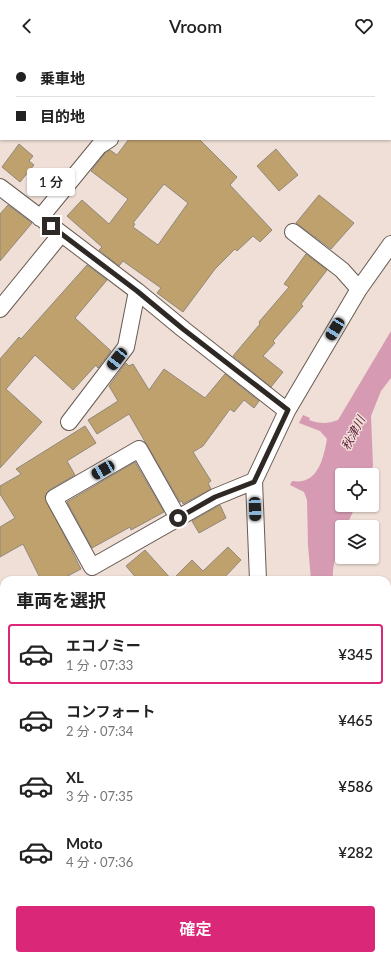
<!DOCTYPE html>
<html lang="ja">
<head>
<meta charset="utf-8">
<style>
  body { margin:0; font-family:Lato,"Noto Sans JP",sans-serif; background:#f2f2f2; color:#222; height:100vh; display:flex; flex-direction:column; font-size:15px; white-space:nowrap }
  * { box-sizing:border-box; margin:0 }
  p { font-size:13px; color:#767676 }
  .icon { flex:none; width:22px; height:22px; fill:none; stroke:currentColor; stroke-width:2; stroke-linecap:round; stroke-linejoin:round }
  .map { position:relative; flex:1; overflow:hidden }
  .sheet { position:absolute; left:0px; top:524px; width:391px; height:384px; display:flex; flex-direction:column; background:#fff; border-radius:12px 12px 0 0; box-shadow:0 1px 3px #0004 }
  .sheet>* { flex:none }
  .top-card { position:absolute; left:0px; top:0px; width:391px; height:88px; box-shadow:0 1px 3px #0004; display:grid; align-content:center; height:88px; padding:0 16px; background:#fff }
  .buttons { position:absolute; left:335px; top:416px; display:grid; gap:8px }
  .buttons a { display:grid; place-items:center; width:44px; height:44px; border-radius:4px; background:#fff; box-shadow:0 1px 3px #0004; font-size:20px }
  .end { position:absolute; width:18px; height:18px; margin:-9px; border:5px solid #2f2926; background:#fff; box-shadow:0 0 0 2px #fff }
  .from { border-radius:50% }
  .bubble { position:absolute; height:28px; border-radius:4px; background:#fff; box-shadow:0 1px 3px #0004; font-size:13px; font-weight:600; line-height:28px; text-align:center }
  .car { position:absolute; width:12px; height:24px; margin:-12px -6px; border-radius:5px; box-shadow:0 0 3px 1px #0007; background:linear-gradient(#222 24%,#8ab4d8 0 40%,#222 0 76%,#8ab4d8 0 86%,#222 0) }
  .top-card b { display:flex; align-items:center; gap:14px; height:38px; font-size:15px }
  .top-card b+b { border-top:1px solid #e0e0e0 }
  .top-card i { width:10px; height:10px; background:#222 }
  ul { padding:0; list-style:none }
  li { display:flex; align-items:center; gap:12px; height:60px; margin:0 8px 6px; padding:0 8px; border:2px solid transparent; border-radius:4px }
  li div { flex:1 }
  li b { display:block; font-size:15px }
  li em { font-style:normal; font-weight:600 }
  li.on { border-color:#db2777 }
  li>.icon { width:36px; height:36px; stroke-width:1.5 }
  h2 { padding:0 16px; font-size:18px; line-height:48px }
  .action { display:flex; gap:8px; margin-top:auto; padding:8px 16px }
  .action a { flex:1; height:46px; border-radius:4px; background:#db2777; color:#fff; font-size:16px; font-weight:600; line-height:46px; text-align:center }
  header { display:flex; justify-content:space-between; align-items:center; height:52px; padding:0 16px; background:#fff; font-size:18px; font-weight:600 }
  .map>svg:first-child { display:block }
  .water { fill:#d69bb2 }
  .building { fill:#bfa16d; stroke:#90887b; fill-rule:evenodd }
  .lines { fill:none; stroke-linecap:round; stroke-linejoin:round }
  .minor-casing { stroke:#685b53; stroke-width:18 }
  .minor { stroke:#fff; stroke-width:16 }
  .route { stroke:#2f2926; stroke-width:5 }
  .labels { text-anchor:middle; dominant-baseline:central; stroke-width:3; stroke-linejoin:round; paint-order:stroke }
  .water-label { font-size:12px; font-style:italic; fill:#662142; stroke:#efdfd6 }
</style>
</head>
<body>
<header><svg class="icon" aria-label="back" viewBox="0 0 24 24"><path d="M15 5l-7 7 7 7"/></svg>Vroom<svg class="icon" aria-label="heart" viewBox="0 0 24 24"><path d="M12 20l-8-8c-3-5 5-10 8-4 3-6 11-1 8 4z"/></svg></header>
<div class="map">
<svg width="391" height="908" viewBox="0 0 391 908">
  <rect width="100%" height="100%" fill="#efdfd6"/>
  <path class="water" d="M391,279V326L381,339L371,364L373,414L369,423H342V453H356L346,475H342C342,494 331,509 333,528H311L308,493L307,448L304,440L290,433L292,429C317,433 323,409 327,387L320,379L299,371L303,363L310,366L309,368C320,372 327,372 338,368Z"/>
  <path class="building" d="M129,87H199L237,125L230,133L272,178L260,190L253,184L237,199L235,197L215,217L183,260L157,241L161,236L123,209L119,214L99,198L102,195L67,164L82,148L109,172L128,147L91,119L105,101L110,98L117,103ZM164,132L188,151L158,193L133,175L135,172L133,171Z
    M19,92L33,104L29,109L34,113L20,130L2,115Z
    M276,97L298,123L279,139L257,114Z
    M319,143L354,171L331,197L296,171Z
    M8,153L32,171L0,209V162Z
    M306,202L327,218L301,252L303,254L273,289L275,291L263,304L283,320L271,335L233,304L260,272L259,270L289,235L284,232Z
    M87,213L107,228L75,266L111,299L98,316L96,313L73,338L35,303L6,337L42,370L0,416V307L19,285L21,287Z
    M126,311L129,314L133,312L149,338L164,317L205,346L225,322L259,349L254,356L244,348L234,360L230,357L203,394L193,400L211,429L208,431L211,437L183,452L182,449L180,450L129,362L97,382L88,368L118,349L109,334Z
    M85,374L96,391L67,409L75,423L49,438L45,445L81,517L60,528H41L23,492L0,505V475L15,466L0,442V434L21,422L16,417Z
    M135,410L164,460L131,478L130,475L92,496L67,450Z
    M220,453L226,466L199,481L192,469Z
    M228,495L241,508L222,528H138L126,514L145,498L172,528L192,508L203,519Z"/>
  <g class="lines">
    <defs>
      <path id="minor" d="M153,0V1
        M0,135L137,239L183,277L287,359
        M40,166L99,94L110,87
        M293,180L342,218L359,237
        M0,257L61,182
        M69,370L126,295L137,239
        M178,466L139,397L54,446L92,515L215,445L254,429
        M258,528L254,429L287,359L359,237L391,192
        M0,610L4,608
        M0,729L4,734
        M0,761L4,758
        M0,897L4,904
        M105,904L108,908
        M38,908L42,904
        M149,908L152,904
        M269,908L271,904"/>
    </defs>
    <use href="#minor" class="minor-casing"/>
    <use href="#minor" class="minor"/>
  </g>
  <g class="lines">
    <path class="route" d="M51,174L137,239L183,277L288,358L254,430L215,445L178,466"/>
  </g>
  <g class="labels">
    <g class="water-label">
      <text transform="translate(353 381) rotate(-62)">秋津川</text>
    </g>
  </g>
</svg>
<div class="buttons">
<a><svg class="icon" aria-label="locate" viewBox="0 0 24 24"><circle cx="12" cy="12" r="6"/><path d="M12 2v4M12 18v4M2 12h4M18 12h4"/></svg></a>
<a><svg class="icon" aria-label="layers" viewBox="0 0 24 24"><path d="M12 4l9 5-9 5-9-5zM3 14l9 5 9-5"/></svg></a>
</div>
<i class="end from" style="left:178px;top:466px"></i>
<i class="end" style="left:51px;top:174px"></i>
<div class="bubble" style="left:27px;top:116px;width:48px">1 分</div>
<i class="car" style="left:335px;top:277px;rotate:211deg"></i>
<i class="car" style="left:117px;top:307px;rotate:218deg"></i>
<i class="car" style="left:103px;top:418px;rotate:240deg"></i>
<i class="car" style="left:255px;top:457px;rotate:178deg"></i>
<div class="top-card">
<b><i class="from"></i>乗車地</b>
<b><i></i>目的地</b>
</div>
<section class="sheet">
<h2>車両を選択</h2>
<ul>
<li class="on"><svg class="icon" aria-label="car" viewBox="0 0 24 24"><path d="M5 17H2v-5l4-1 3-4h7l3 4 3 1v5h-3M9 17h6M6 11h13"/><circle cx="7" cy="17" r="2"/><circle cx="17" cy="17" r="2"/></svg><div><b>エコノミー</b><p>1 分 · 07:33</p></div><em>¥345</em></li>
<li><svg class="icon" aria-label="car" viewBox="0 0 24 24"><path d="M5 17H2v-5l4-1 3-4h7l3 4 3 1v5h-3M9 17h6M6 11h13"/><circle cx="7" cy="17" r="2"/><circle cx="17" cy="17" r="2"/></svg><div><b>コンフォート</b><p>2 分 · 07:34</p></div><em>¥465</em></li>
<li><svg class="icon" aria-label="car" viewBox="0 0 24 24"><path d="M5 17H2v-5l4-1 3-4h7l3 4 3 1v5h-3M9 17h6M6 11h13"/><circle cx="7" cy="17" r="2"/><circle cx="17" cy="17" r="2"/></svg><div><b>XL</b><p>3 分 · 07:35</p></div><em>¥586</em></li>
<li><svg class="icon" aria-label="car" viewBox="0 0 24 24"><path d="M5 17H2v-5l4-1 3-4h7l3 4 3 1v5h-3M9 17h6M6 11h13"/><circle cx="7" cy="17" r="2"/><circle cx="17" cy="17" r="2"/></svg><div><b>Moto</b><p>4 分 · 07:36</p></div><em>¥282</em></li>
</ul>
<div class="action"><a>確定</a></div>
</section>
</div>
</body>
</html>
